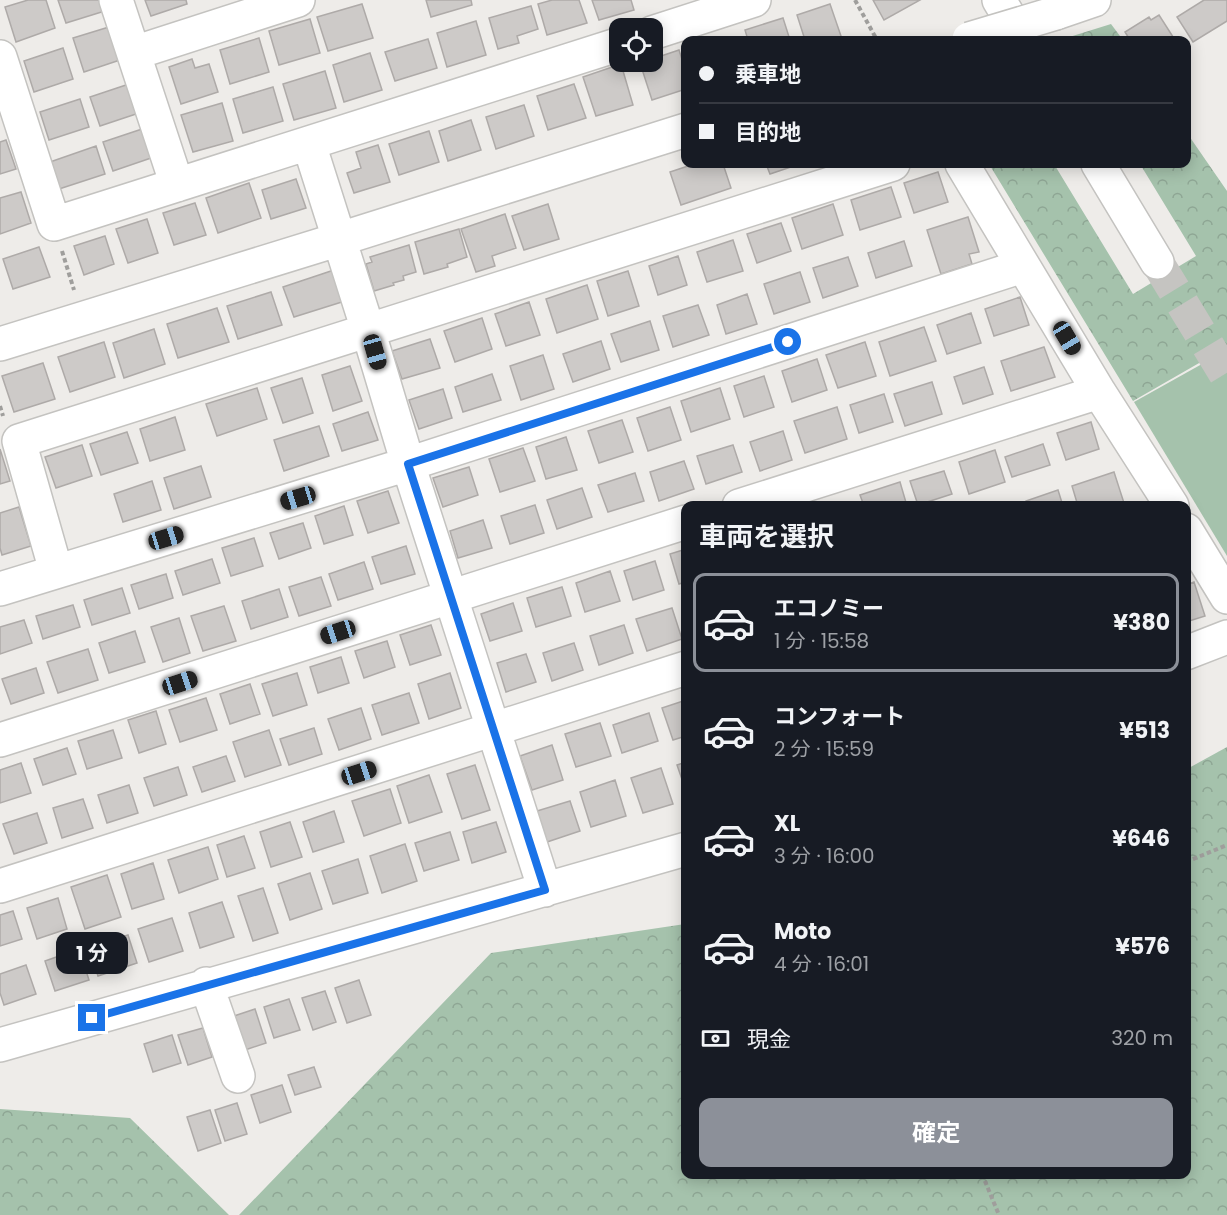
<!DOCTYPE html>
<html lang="ja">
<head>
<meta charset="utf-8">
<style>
  body { margin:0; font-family:Poppins,"Noto Sans JP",sans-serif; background:#20242c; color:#f1f3f6; height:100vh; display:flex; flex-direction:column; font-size:22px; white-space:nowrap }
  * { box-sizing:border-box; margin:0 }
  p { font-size:20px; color:#9ea1a6 }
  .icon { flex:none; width:33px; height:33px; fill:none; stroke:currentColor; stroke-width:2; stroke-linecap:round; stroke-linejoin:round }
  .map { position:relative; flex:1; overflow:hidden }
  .sheet { position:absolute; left:681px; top:501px; width:510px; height:678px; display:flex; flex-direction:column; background:#171b24; border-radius:12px; box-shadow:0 3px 15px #0003 }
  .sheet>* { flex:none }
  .guide { position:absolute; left:681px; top:36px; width:510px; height:132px; border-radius:12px; box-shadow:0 3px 15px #0003; display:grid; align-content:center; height:132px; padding:0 18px; background:#171b24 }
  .tools { position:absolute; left:609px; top:18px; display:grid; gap:12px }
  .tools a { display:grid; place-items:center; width:54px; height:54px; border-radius:12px; background:#171b24; box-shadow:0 3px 15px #0003; font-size:30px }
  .end { position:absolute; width:27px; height:27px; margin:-14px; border:8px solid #1a73e8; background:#fff; box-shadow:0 0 0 3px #fff }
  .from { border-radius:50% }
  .bubble { position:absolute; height:42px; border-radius:12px; background:#171b24; box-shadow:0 3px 15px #0003; font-size:20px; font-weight:700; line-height:42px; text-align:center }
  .car { position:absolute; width:18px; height:36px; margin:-18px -9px; border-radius:8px; box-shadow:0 0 4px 2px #0007; background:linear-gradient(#222 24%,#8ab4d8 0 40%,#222 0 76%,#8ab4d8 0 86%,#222 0) }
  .guide b { display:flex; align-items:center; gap:21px; height:57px; font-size:22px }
  .guide b+b { border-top:2px solid #363941 }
  .guide i { width:15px; height:15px; background:#f1f3f6 }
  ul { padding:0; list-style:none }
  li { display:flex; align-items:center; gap:18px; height:99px; margin:0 12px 9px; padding:0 6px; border:3px solid transparent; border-radius:12px }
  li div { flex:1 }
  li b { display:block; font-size:22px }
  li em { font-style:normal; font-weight:700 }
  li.current { border-color:#8c9099 }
  li>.icon { width:54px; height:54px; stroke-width:1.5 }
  h2 { padding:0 18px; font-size:27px; line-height:72px }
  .pay { display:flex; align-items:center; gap:15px; height:66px; padding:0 18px; font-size:22px }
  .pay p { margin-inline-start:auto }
  .primary-button { display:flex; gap:12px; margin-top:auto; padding:12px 18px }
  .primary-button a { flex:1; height:69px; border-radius:12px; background:#8c9099; color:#fff; font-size:24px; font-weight:700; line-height:69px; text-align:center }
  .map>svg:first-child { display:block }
  .forest { fill:url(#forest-crowns) }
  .park { fill:#a5c2ac }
  .building { fill:#cdcac8; stroke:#aeaaa8; stroke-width:1.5 }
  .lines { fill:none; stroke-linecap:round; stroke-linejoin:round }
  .minor-tunnel { stroke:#c5c4c1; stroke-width:33; stroke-dasharray:33 16; stroke-linecap:butt }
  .minor-casing { stroke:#c4c3c0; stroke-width:36 }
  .path { stroke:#9f9e9c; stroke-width:4; stroke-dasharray:4.5 3; stroke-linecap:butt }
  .minor { stroke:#fff; stroke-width:33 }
  .minor-bridge-casing { stroke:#c4c3c0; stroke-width:36; stroke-linecap:butt }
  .minor-bridge { stroke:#fff; stroke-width:33 }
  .route { stroke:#1a73e8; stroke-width:8 }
</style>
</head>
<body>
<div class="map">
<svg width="1227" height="1215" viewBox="0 0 1227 1215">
  <defs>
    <pattern id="forest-crowns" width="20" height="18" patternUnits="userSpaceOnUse" patternTransform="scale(1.5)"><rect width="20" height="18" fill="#a5c2ac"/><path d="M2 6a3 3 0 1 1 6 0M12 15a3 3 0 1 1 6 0" fill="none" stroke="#8ea694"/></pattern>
  </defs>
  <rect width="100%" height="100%" fill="#eeece9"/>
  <path class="forest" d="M1111,24L1123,40L1063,39Z
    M1187,133L1227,191V347L1133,401L989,164H1054L1133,294L1196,256L1140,164H1186Z
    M1227,747V1215H239L491,953L685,924L686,1174H1186L1187,769Z
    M0,1109L130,1118L229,1215H0Z"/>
  <path class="park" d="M1227,350V556L1134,402Z"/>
  <path class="building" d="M28,0H46L55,28L16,42L5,7Z
    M58,0H104L108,10L66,23Z
    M145,0H186L187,4L151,16Z
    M426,0H471L472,5L431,17Z
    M552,0H579L587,23L547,35L538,4Z
    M592,0H631L634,10L599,20Z
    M873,0H920L884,20Z
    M1204,0H1227V21L1193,42L1177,17Z
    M362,4L373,38L328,51L317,17Z
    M830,4L842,39L805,40L797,15Z
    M531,6L538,29L517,36L519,43L498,49L489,18Z
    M1159,15L1175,40H1130L1125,32L1149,17L1151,20Z
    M783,18L790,40H748L745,30Z
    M310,19L320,53L279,65L269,31Z
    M476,21L486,55L447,67L437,33Z
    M109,27L120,60L84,72L73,38Z
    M259,38L269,72L230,84L220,50Z
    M428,39L437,68L395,81L385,52Z
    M63,48L73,79L34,92L24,61Z
    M679,50L686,72V89L652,100L640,63L652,62V59Z
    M370,53L382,90L344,102L333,65Z
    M192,59L195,68L209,64L218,92L181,104L169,67Z
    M621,64L633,105L596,116L583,77Z
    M325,71L336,108L294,120L283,84Z
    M129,84L139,113L100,126L90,97Z
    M574,84L586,118L548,130L537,96Z
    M273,87L283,121L243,133L233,99Z
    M80,99L89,127L49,140L40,112Z
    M222,103L233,141L193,152L181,115Z
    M524,105L534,136L496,149L486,117Z
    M471,120L481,150L448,161L439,131Z
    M145,128L154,157L113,171L103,142Z
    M429,131L439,162L399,175L389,144Z
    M6,140L16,169L0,174V142Z
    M378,145L390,182L354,193L347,173L361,168L356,152Z
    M96,146L105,174L59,189L50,162Z
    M694,164H723L731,188L681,205L670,172Z
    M766,164H796L797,165L770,174Z
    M938,172L948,202L914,213L904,183Z
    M296,179L306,208L271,219L262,190Z
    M249,183L261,218L218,233L206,198Z
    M891,187L901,217L860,230L851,200Z
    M21,192L31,223L0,234V198Z
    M195,203L206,235L174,245L163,213Z
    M548,204L559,239L524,250L512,216Z
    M833,204L843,235L802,249L792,218Z
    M505,214L516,248L492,256L495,266L476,272L461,229Z
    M968,217L979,252L969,254L972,264L941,274L927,230Z
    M147,219L158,253L128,263L116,229Z
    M781,223L791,251L757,263L747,234Z
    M459,229L467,257L447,264L448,267L424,274L415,242Z
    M105,236L114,264L84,275L74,246Z
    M733,240L743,271L707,282L697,252Z
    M904,241L912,266L876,278L868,253Z
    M409,245L416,272L403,276L404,280L393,283L394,285L374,291L366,264L372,262L370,257Z
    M39,247L50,277L13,289L3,259Z
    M678,256L687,285L658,295L649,266Z
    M848,257L858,286L823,298L813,268Z
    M334,270L345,301L294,317L283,287Z
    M628,271L639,306L608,316L597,281Z
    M800,272L810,302L774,314L764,284Z
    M587,285L598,319L557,333L546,299Z
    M271,292L282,325L238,339L227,306Z
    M747,294L757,324L726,334L717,305Z
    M1020,297L1029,325L994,336L985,309Z
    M529,302L540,335L506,346L495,314Z
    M698,305L709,335L673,347L663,316Z
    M217,308L229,342L178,358L167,324Z
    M971,313L981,343L947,354L937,325Z
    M482,318L492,349L455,362L444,331Z
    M650,321L659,350L621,362L611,334Z
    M924,327L936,361L890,376L879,342Z
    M154,329L165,364L124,378L113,343Z
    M430,339L440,368L402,379L392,351Z
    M601,341L610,369L573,382L563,354Z
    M104,342L115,377L70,392L58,357Z
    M865,342L876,376L838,388L826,355Z
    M1044,347L1055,377L1011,391L1001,361Z
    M543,355L554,389L521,400L510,366Z
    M817,359L827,390L792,402L782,371Z
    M43,363L55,399L14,412L2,376Z
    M350,366L362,401L333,411L322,375Z
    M984,367L993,394L963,404L954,377Z
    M492,374L501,400L463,412L455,387Z
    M764,376L774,407L744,417L734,386Z
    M302,378L313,413L283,423L271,388Z
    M932,382L942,414L905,426L894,394Z
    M257,388L267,419L217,436L206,404Z
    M720,388L730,419L691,432L681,401Z
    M443,389L452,418L419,429L409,400Z
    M884,394L893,422L859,433L850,405Z
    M670,407L681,440L648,451L637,418Z
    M837,407L847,439L805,453L794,421Z
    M368,412L378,440L342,451L333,424Z
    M175,417L185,450L150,461L140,429Z
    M622,420L633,452L599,463L588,431Z
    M1091,422L1099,449L1066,460L1057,433Z
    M319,426L329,456L284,471L274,440Z
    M783,431L792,460L760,471L750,442Z
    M127,432L138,463L101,475L90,444Z
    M566,437L577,470L546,479L536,447Z
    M1043,444L1050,465L1012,477L1005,457Z
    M82,445L92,476L56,488L45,457Z
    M733,445L742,472L706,484L697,456Z
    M523,448L535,481L500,492L489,459Z
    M0,449L10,481L0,484Z
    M995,450L1005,482L969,494L959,462Z
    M684,461L694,489L659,501L650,472Z
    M201,466L211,497L174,509L164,478Z
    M469,467L478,495L443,507L433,478Z
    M944,471L952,494L918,505L910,481Z
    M1114,472L1124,503L1116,506H1078L1072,486Z
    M635,473L644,501L608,512L598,485Z
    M152,481L161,510L123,522L114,494Z
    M900,482L907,506H864L860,495Z
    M582,488L592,517L557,529L547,500Z
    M1058,490L1063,506H1027L1026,501Z
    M388,491L399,523L368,533L357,501Z
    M535,505L544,533L510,544L501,516Z
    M344,506L353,535L324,544L315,516Z
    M19,507L31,546L2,555L0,548V513Z
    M483,520L492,548L458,558L450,531Z
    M303,523L311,548L279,559L270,533Z
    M254,538L263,566L231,576L222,548Z
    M406,546L415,574L381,584L372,557Z
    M686,549V582L679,584L670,554Z
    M212,559L220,583L183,595L175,571Z
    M655,561L664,590L633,600L624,571Z
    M364,562L373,589L338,600L329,574Z
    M610,571L620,601L585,612L576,583Z
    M166,574L173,598L139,609L131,585Z
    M321,577L331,606L299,616L289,587Z
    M1194,582L1205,616L1186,622V585Z
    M562,587L571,616L536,627L527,598Z
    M122,588L130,613L92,625L84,600Z
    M279,589L288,617L251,629L242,601Z
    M513,603L522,631L490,641L481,614Z
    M73,605L80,627L43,639L36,616Z
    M224,606L236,641L203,651L191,616Z
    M672,608L682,639L647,651L636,619Z
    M179,618L190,653L163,662L151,627Z
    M24,620L32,643L0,654V627Z
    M431,625L441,655L410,665L400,635Z
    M624,625L633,653L599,665L590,636Z
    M135,631L145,662L109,673L99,643Z
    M387,641L395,667L364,678L355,651Z
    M574,643L583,670L552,681L543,653Z
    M88,649L98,680L58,693L47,662Z
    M526,654L536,682L506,692L497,663Z
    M341,657L349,683L318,693L310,667Z
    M36,668L44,693L11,704L2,679Z
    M297,673L307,705L273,716L262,684Z
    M450,673L461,708L429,719L418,684Z
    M250,684L260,714L230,724L220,694Z
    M409,693L419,723L382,735L372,705Z
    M206,698L217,730L180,742L169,710Z
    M686,700V736L673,740L662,708Z
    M361,708L371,739L339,750L328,719Z
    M156,711L166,744L139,753L128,720Z
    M649,713L658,741L622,753L613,725Z
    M600,723L611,756L576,767L565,734Z
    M314,728L322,754L289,765L280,739Z
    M113,730L122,758L87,769L78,741Z
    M269,730L281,765L245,777L233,742Z
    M552,745L563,780L532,790L520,756Z
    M67,748L76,774L43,785L34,759Z
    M226,756L235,781L202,792L193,767Z
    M686,762V791L677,765Z
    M21,763L31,793L0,803V770Z
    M475,765L490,810L462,819L447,774Z
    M178,767L187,795L154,806L144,778Z
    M661,768L673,804L643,813L631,778Z
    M429,775L442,812L409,823L397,786Z
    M615,780L626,816L591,827L580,792Z
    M129,785L138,813L107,823L98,795Z
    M390,789L401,823L364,836L352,801Z
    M83,799L93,828L62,838L53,808Z
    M570,801L580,831L547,842L537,811Z
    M334,811L344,842L313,852L303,822Z
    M37,813L47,843L14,854L3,824Z
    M290,822L302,857L271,867L260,832Z
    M496,822L506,852L472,863L463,832Z
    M450,832L459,860L424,871L415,843Z
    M244,836L255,868L227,877L217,845Z
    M405,844L417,881L382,893L370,856Z
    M208,847L218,879L179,893L168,860Z
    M358,859L368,893L333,904L322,871Z
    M153,863L164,899L132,909L121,874Z
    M310,873L322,909L290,920L278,884Z
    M107,875L121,917L85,929L71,887Z
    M263,888L278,933L253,941L238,896Z
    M58,898L67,929L37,939L27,908Z
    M222,902L234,937L200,948L189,913Z
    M13,911L22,939L0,946V915Z
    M172,918L183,951L149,962L138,929Z
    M128,935L137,963L98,976L89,948Z
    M79,949L89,980L55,991L45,961Z
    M26,965L36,994L4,1005L0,993V974Z
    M359,980L371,1015L347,1023L335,988Z
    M325,991L336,1022L313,1030L302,998Z
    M289,999L300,1030L274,1038L264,1007Z
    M255,1009L266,1043L245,1050L234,1016Z
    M203,1028L212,1057L188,1065L178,1035Z
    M172,1035L181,1063L153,1072L144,1044Z
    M314,1067L321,1087L295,1095L288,1075Z
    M282,1085L291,1112L260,1123L251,1095Z
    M237,1103L247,1134L225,1141L215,1110Z
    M210,1110L221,1143L198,1151L187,1117Z"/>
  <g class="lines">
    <path class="minor-tunnel" d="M1157,262L1227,377"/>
    <defs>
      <path id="minor" d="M116,0L177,185
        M999,0L1023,40
        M1056,13L1094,0
        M652,33L754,0
        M134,53L298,0
        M0,57L54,224L620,44
        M309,144L368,330L408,464L545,890
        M962,164L1099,392L1172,506
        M1098,164L1157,262
        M0,344L340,239L686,130
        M739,506L1099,392
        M1186,530L1227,597
        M56,571L19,441L893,164
        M0,589L408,464L1023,266
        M1186,653L1227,637
        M0,740L686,522
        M0,886L686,668
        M206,984L238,1076
        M0,1045L686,849"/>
    </defs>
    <use href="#minor" class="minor-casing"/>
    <path class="path" d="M855,0L877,40
      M62,251L74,290
      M0,406L3,416
      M1186,862L1227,845
      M982,1174L999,1215"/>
    <use href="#minor" class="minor"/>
    <defs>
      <path id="minor-bridge" d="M969,39L1056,13"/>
    </defs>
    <use href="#minor-bridge" class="minor-bridge-casing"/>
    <use href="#minor-bridge" class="minor-bridge"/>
  </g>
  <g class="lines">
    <path class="route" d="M92,1018L545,890L408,464L788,342"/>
  </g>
</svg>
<div class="tools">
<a><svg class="icon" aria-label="locate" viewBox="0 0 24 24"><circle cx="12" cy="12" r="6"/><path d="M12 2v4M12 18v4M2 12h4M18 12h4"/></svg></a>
</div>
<i class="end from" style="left:788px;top:342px"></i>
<i class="end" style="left:92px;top:1018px"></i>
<div class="bubble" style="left:56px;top:932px;width:72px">1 分</div>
<i class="car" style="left:1067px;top:338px;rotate:149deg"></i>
<i class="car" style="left:375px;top:352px;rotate:164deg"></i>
<i class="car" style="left:298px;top:498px;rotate:253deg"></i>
<i class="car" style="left:166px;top:538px;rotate:73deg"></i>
<i class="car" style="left:338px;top:632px;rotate:252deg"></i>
<i class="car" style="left:180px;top:683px;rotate:72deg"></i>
<i class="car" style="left:359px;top:773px;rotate:72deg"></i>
<div class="guide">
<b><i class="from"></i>乗車地</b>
<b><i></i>目的地</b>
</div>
<section class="sheet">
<h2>車両を選択</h2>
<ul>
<li class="current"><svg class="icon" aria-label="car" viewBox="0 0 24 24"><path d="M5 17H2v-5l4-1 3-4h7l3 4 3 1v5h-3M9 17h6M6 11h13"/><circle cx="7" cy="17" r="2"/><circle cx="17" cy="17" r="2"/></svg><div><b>エコノミー</b><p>1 分 · 15:58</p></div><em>¥380</em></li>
<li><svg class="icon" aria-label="car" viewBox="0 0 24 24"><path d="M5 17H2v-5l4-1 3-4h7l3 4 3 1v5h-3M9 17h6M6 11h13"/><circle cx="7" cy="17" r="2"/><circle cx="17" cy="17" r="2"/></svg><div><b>コンフォート</b><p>2 分 · 15:59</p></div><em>¥513</em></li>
<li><svg class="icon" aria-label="car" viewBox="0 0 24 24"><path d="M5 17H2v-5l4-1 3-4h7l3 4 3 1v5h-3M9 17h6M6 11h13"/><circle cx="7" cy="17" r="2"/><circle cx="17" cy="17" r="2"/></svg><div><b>XL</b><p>3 分 · 16:00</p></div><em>¥646</em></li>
<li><svg class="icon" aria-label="car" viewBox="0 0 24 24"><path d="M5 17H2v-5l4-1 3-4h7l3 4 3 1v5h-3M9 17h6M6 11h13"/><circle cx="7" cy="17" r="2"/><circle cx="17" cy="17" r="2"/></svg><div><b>Moto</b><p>4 分 · 16:01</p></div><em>¥576</em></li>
</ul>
<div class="pay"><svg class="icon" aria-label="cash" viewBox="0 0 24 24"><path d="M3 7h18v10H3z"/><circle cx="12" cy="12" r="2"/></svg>現金<p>320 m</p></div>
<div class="primary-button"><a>確定</a></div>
</section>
</div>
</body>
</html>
